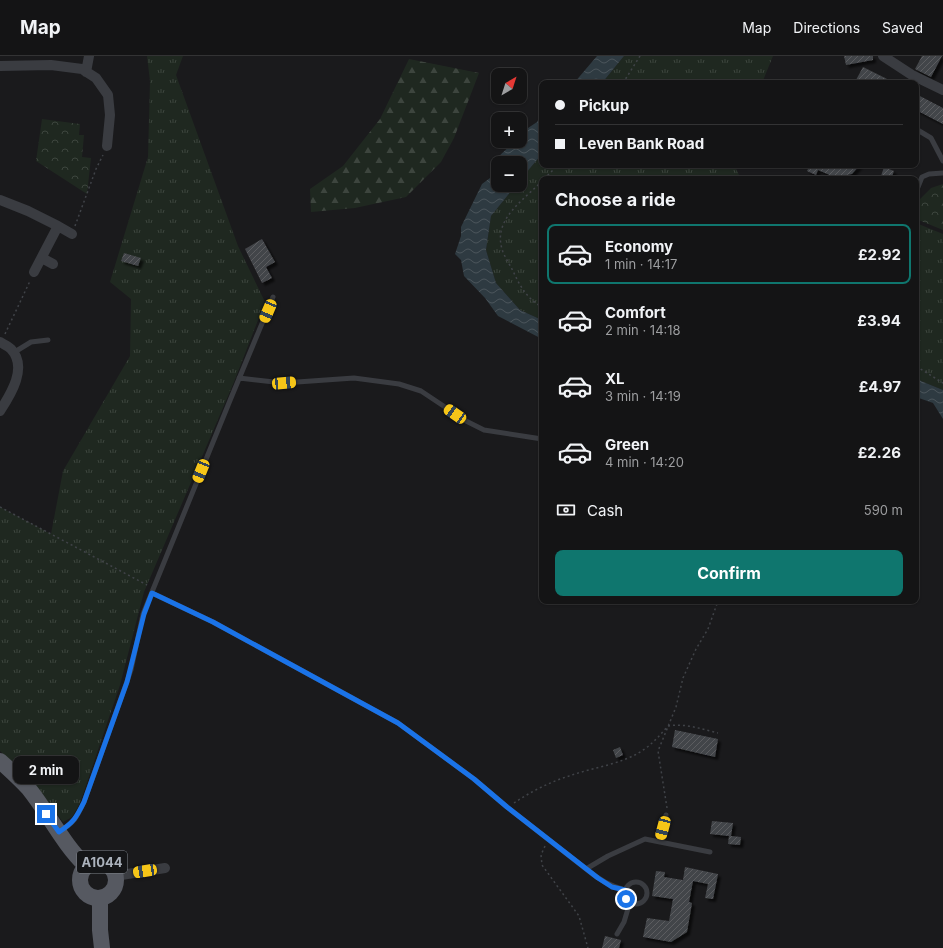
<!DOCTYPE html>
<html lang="en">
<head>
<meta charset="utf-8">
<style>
  body { margin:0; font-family:Inter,sans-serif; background:#212122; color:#f1f3f6; height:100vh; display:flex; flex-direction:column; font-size:15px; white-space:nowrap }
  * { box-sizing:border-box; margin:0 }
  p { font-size:13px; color:#9d9ea0 }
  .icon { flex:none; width:22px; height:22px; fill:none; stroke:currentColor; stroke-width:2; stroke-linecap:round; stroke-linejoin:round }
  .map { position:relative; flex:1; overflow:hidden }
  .side { position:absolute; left:539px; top:120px; width:380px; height:428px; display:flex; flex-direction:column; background:#141415; border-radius:8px; box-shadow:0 1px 3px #0004,0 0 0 1px #333334 }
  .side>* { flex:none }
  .hud { position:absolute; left:539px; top:24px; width:380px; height:88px; border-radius:8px; box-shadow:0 1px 3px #0004,0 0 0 1px #333334; display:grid; align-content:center; height:88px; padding:0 16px; background:#141415 }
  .needle { width:26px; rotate:39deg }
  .buttons { position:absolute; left:491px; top:12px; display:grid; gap:8px }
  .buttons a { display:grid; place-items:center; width:36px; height:36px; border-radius:8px; background:#141415; box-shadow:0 1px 3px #0004,0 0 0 1px #333334; font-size:20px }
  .end { position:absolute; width:18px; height:18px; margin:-9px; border:5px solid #1a73e8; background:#fff; box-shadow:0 0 0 2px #fff }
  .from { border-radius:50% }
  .bubble { position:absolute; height:28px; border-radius:8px; background:#141415; box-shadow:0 1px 3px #0004,0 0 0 1px #333334; font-size:13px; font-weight:700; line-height:28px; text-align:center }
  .car { position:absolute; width:12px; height:24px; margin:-12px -6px; border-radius:5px; box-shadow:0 0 3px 1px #0007; background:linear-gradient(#f5c518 24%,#345 0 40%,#f5c518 0 76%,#345 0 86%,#f5c518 0) }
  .hud b { display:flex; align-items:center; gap:14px; height:38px; font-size:15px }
  .hud b+b { border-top:1px solid #333334 }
  .hud i { width:10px; height:10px; background:#f1f3f6 }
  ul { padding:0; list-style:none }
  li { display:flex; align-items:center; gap:12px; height:60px; margin:0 8px 6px; padding:0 8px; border:2px solid transparent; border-radius:8px }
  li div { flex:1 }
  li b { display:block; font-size:15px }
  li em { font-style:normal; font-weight:700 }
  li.current { border-color:#0f766e }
  li>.icon { width:36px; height:36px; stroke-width:1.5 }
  h2 { padding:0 16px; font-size:18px; line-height:48px }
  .pay { display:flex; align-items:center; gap:10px; height:44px; padding:0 16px; font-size:15px }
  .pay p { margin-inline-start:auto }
  .button { display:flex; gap:8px; margin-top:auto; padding:8px 16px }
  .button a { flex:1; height:46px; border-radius:8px; background:#0f766e; color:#fff; font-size:16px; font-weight:700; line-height:46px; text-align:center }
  header { display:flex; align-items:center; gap:24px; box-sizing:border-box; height:56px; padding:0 20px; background:#141415; border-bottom:1px solid #333334 }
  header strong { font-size:19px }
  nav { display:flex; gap:22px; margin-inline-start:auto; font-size:14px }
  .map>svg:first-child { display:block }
  .grass { fill:url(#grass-tufts) }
  .forest { fill:url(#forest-firs) }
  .park { fill:url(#park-crowns) }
  .water { fill:url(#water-waves) }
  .building { fill:url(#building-hatch); filter:url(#shadow) }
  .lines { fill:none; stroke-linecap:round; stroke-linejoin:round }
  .path { stroke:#404348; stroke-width:1.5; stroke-dasharray:2 3; stroke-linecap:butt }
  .service { stroke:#3a3c41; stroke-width:5 }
  .minor { stroke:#3a3c41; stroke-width:10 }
  .primary { stroke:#565961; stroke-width:16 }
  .route { stroke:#1a73e8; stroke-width:5 }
  .labels { text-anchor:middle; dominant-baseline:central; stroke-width:3.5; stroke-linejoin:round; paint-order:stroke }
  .shield { fill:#141517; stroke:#7e838a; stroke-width:1 }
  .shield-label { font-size:13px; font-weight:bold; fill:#abb2bc }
</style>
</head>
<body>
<header>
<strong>Map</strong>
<nav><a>Map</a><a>Directions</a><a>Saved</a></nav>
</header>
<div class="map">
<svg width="943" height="892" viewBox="0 0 943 892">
  <defs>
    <pattern id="grass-tufts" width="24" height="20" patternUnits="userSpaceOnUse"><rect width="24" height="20" fill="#1f2820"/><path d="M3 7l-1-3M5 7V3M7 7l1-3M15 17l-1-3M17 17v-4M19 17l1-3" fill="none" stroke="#3d453e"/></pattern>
    <pattern id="forest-firs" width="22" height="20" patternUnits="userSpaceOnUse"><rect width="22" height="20" fill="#1f2820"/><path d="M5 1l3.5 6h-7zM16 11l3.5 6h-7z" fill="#3d453e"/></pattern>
    <pattern id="park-crowns" width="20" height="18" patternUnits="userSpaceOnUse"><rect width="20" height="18" fill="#1f2820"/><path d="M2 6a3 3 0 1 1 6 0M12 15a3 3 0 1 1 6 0" fill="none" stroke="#3d453e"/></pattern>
    <pattern id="water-waves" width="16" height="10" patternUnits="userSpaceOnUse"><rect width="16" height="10" fill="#2e3a41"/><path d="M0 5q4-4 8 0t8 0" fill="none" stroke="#4a545a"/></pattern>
    <pattern id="building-hatch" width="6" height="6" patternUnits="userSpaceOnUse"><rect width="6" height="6" fill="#434549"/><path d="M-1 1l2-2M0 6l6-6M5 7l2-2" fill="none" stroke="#5b5d61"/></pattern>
    <filter id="shadow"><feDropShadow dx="3" dy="3" stdDeviation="1" flood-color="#0009"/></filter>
  </defs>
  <rect width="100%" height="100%" fill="#1a1a1c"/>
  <path class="grass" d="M147,0H183L176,19L238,190L265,246L234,326L144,536L120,629L80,747L72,761L63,766L30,723L0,695V451L51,478L63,415L130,300L131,243L110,226L148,101L150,25Z
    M624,0H773L762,27H602Z
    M542,98V109H734L741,123H542V264L520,254L496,227L486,194L491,160L516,129H520V124Z
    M916,167L943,178V334L916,323Z"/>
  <path class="forest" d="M409,3L479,17L454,82L441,106L406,141L355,152L311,156L310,133L343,110L380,63Z"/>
  <path class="park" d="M42,63L80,68L79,79H84L82,101L91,102L87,138L36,105Z
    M943,128V174L916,163V147L931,132Z"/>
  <path class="water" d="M597,0H624L602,27H574Z
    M542,56V98L520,124V107H498V129H516L491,160L486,194L496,227L520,254L542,264V283L498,260L485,242L464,220L461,204L455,198L461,180V171L482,128L490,122L497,102L515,85H520V80L528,72L537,66Z
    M916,323L943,334V363L933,347L916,341Z"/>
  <path class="building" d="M844,0H873V4L846,9Z
    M922,0H942L931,21L915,13Z
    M863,11L895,27H862L856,24Z
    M916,38L943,52V68L916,54Z
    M805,109H837L843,112L860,109L852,118L841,120L839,123L818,114L816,119L807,115L809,111Z
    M884,111L894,115L891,123H880Z
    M262,183L275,206L266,211L272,222L262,227L245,193Z
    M124,197L141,202L138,210L121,205Z
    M675,674L718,683L715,701L672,691Z
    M620,691L623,699L616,702L613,694Z
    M712,765L733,767L731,780L741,781L740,789L728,788L729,780L710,778Z
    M685,811L718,818L713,843L705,842L708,828L693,825L689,846L692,847L687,876L671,886L643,881L647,862L669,865L673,843L652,840L656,815L665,816L664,821L683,824Z
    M605,880L621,884L619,892H602Z"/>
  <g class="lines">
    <path class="path" d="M623,27L640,0
      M544,123L558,109
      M542,125C523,145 491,164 503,196C506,203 510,209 513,215C520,230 527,243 542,251
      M75,170L96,113L103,99
      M5,278L30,225
      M916,312H919L943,327
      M0,451L147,529
      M514,747C530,736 550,726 569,720C594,711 625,708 646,692C655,685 661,678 668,670C685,667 701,673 718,677
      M667,752L658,695L676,651L683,622L696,593L708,573L718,545
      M545,790L541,799L542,809L579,860L588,892"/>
    <path class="service" d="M916,73L931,82L943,105
      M916,136L922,121L929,118L943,117
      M13,297L31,286L48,284
      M239,322L283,327L354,322L399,328L421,335L466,365L484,374L542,383
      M152,537L213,566L398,667L474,723L507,751L586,813L608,800L645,783L710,796
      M60,775C74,767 77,761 84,746L131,614L143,558L231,342L273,241
      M659,785L666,759
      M586,813C598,823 609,830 625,834
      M625 837a11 11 0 1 1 22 0a11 11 0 1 1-22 0Z
      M617,878L624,866L630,846"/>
    <path class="minor" d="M883,0L912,19L943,34
      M0,10L51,9L82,13L96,22L108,39L110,59L107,90
      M86,16L89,0
      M0,144L28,155L58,170L34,216
      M58,170L72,178
      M42,202L53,208
      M0,286C3,288 8,290 11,293C28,311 11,338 0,355
      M115,820L165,812"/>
    <path class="primary" d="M0,705C10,714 20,723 29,733C49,758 63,788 86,810
      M80 824a18 18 0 1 1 36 0a18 18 0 1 1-36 0Z
      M100,842V874L102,892"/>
  </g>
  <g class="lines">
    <path class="route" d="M46,758L59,776C74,766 76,762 84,746L127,626L144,558L152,537L213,566L398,667L474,723L507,751L598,822L612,831L625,834L626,843"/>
  </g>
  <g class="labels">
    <rect class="shield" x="77" y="795" width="50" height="22" rx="3"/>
    <g class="shield-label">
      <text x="102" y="806">A1044</text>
    </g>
  </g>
</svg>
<div class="buttons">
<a><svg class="needle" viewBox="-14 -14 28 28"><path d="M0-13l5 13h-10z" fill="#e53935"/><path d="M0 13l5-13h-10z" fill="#9d9ea0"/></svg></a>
<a>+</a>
<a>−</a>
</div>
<i class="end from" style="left:626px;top:843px"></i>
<i class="end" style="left:46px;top:758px"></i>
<div class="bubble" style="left:13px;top:700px;width:66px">2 min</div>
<i class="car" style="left:268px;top:255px;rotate:203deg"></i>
<i class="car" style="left:284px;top:327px;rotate:85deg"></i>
<i class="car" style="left:455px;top:358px;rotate:304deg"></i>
<i class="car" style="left:201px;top:415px;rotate:202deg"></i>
<i class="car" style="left:663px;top:772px;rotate:195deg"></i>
<i class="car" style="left:145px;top:815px;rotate:261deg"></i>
<div class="hud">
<b><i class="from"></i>Pickup</b>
<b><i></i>Leven Bank Road</b>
</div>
<section class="side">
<h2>Choose a ride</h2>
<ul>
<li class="current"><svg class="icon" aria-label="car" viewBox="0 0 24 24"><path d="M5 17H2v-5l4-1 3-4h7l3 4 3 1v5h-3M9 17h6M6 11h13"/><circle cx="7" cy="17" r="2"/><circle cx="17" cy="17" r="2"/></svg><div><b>Economy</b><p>1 min · 14:17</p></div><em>£2.92</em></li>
<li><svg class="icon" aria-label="car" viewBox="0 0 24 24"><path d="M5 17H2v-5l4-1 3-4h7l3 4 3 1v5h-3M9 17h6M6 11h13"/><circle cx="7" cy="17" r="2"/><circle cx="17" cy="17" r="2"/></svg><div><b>Comfort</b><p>2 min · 14:18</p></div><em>£3.94</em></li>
<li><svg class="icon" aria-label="car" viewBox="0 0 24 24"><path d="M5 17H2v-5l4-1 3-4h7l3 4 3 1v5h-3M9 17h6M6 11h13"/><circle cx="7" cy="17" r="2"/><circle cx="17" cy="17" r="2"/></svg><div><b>XL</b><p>3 min · 14:19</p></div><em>£4.97</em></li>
<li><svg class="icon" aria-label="car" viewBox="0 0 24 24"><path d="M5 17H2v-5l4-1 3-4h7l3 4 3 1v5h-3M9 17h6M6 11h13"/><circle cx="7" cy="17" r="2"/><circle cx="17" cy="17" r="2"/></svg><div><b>Green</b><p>4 min · 14:20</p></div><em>£2.26</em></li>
</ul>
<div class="pay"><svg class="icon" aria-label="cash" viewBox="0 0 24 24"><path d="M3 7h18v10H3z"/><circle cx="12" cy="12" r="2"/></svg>Cash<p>590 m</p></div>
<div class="button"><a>Confirm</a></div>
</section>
</div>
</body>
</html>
